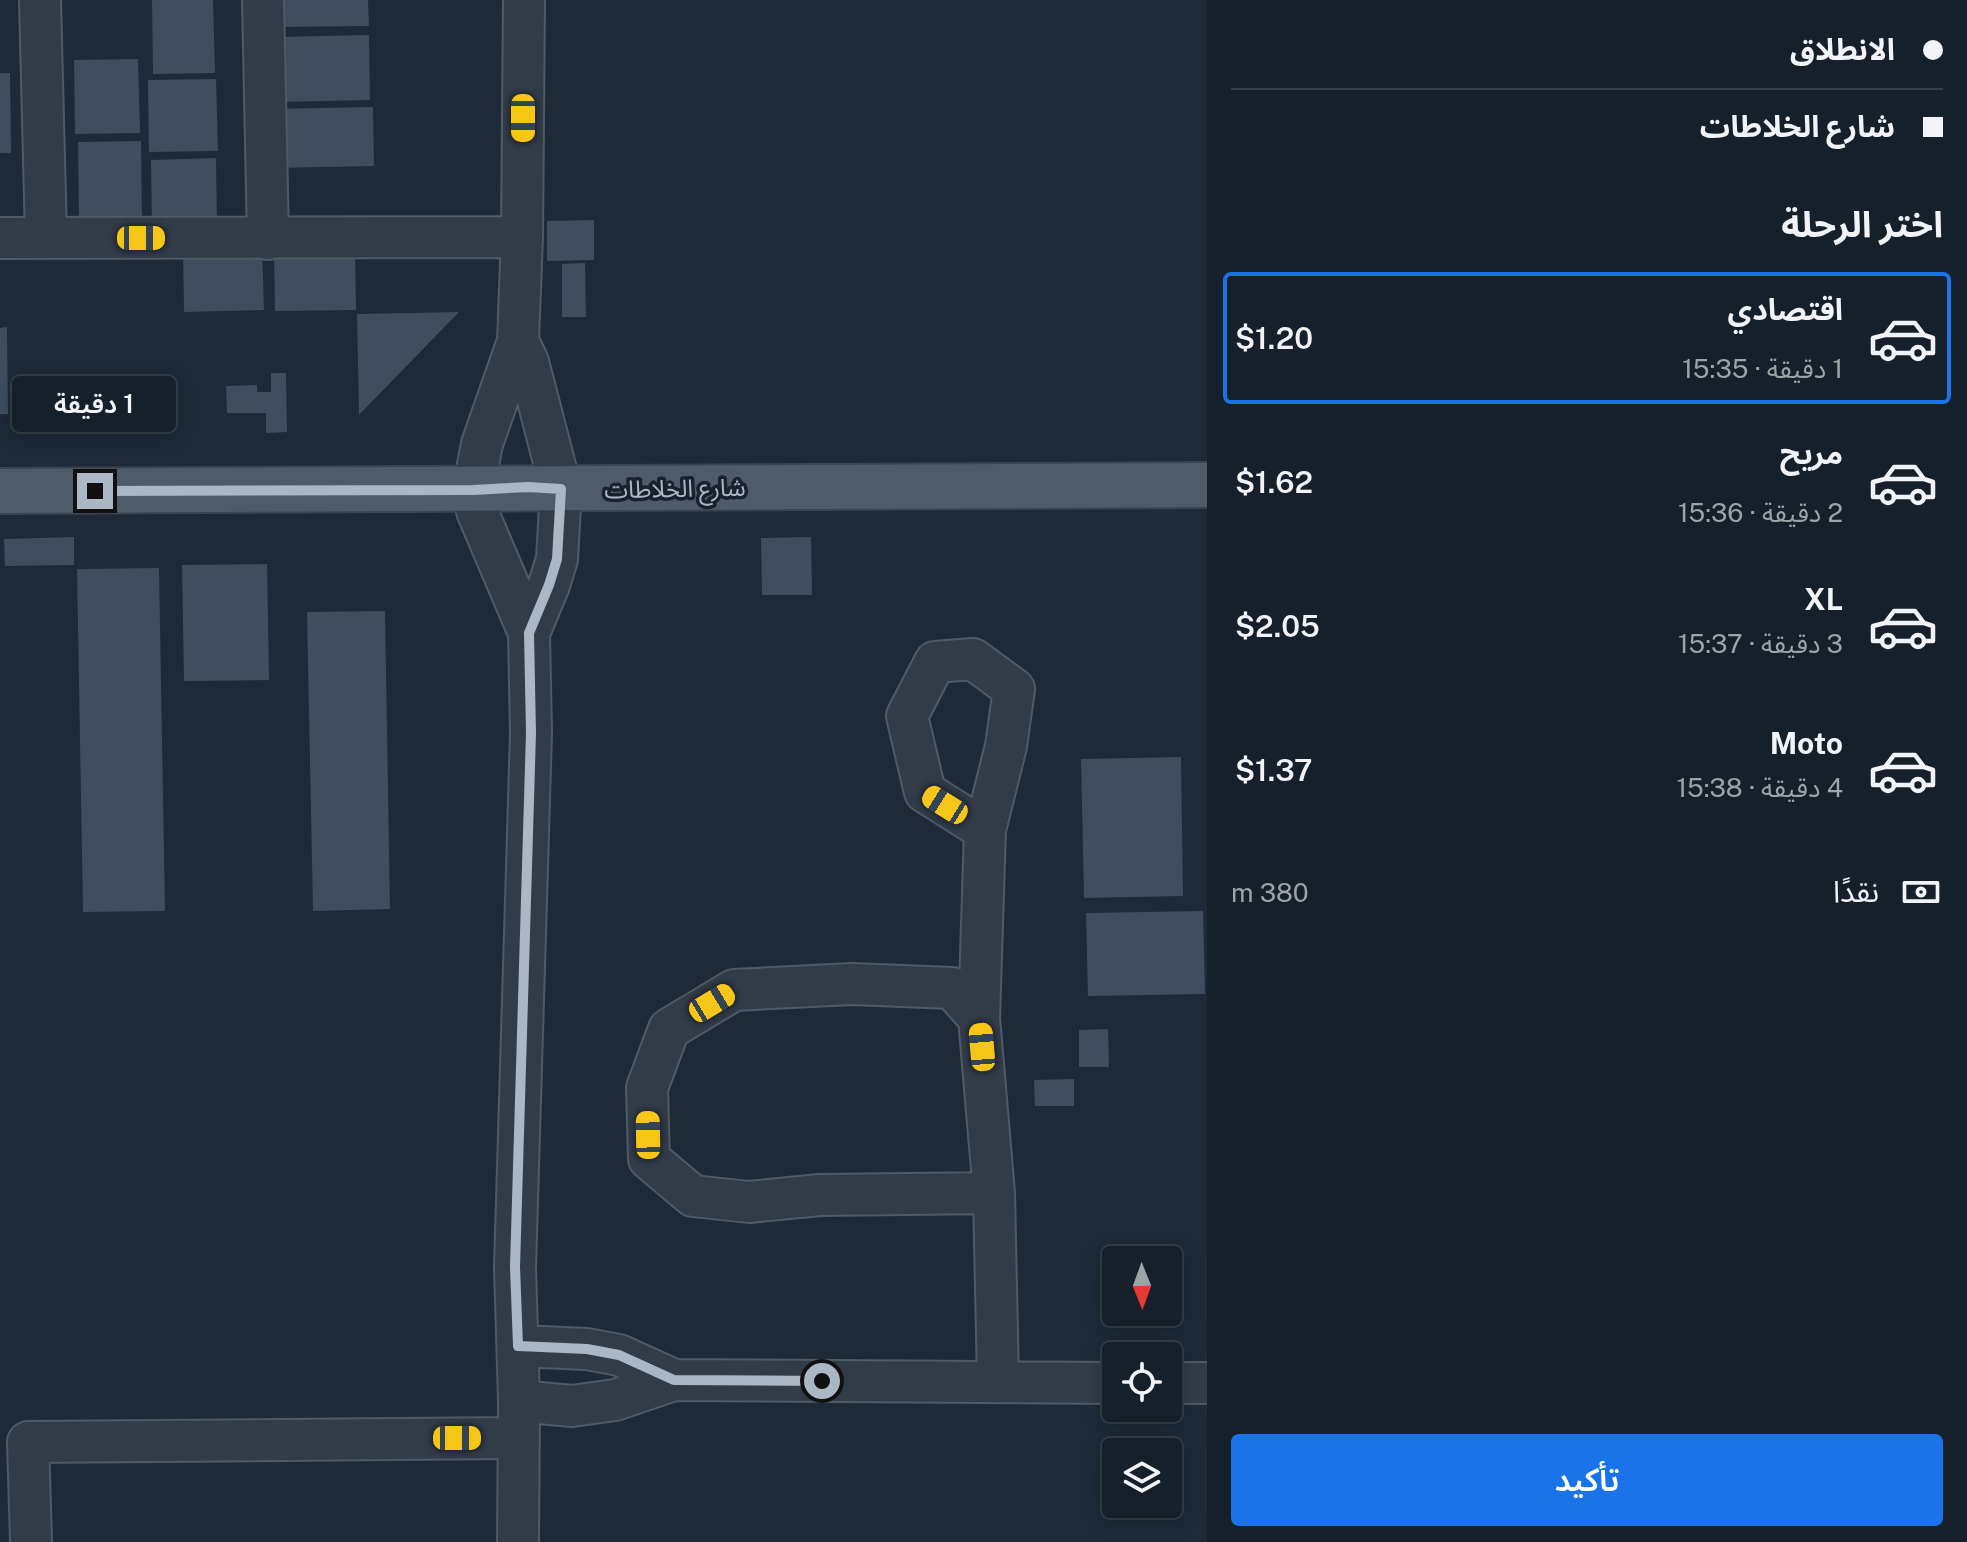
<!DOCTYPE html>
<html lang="ar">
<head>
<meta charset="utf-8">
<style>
  body { margin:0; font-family:"Public Sans","Noto Sans Arabic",sans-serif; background:#1f2832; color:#f1f3f6; direction:rtl; height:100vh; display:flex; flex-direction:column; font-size:30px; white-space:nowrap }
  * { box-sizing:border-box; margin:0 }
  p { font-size:26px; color:#9ea3a8 }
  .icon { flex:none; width:44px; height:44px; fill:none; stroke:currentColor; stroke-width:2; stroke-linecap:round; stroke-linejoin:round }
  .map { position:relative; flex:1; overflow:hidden; direction:ltr }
  .panel { display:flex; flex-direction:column; background:#16202a; width:760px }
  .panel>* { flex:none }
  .guide { display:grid; align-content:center; height:176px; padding:0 24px; background:#16202a }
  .needle { width:52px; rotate:179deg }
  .controls { position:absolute; left:1102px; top:1246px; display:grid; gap:16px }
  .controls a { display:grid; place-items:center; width:80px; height:80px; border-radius:8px; background:#16202a; box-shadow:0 4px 20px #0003,0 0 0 2px #353e47; font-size:40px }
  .end { position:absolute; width:36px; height:36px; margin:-18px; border:10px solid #acb7c6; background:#111; box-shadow:0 0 0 4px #111 }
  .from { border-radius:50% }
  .bubble { position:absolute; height:56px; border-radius:8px; background:#16202a; box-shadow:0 4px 20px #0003,0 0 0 2px #353e47; font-size:26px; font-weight:600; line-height:56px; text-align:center; direction:rtl }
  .car { position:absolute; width:24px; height:48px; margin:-24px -12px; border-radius:10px; box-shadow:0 0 6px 2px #0007; background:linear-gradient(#f5c518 24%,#345 0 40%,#f5c518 0 76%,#345 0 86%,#f5c518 0) }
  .guide b { display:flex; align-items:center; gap:28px; height:76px; font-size:30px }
  .guide b+b { border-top:2px solid #353e47 }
  .guide i { width:20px; height:20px; background:#f1f3f6 }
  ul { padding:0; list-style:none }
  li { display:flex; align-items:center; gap:24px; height:132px; margin:0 16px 12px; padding:0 8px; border:4px solid transparent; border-radius:8px }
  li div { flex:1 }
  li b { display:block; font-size:30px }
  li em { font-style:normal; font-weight:600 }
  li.on { border-color:#1a73e8 }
  li>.icon { width:72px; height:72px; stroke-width:1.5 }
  h2 { padding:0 24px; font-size:36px; line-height:96px }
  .pay { display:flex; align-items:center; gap:20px; height:88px; padding:0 24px; font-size:30px }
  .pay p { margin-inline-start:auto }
  .primary-button { display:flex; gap:16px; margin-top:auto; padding:16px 24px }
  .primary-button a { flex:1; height:92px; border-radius:8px; background:#1a73e8; color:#fff; font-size:32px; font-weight:600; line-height:92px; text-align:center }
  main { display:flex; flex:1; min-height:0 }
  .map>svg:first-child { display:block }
  .building { fill:#3f4d5e }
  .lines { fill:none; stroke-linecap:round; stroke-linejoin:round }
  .minor-casing { stroke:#4f5a67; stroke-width:44 }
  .major-casing { stroke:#3b4552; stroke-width:48 }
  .minor { stroke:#323c49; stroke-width:40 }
  .major { stroke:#505b69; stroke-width:44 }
  .route { stroke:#acb7c6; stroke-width:10 }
  .labels { text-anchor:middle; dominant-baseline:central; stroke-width:7; stroke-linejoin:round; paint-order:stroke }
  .street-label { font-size:24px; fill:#acb7c6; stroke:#18212d }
</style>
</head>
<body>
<main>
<section class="panel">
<div class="guide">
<b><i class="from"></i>الانطلاق</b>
<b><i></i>شارع الخلاطات</b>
</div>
<h2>اختر الرحلة</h2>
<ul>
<li class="on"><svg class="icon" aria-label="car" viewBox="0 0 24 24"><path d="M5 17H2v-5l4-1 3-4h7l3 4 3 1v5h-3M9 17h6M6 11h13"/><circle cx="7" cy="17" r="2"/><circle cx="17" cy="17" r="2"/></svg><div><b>اقتصادي</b><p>1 دقيقة · 15:35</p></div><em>$1.20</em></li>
<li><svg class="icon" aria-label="car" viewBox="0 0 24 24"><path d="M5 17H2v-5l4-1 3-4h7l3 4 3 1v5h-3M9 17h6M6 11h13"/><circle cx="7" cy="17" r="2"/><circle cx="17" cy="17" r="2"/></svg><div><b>مريح</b><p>2 دقيقة · 15:36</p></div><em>$1.62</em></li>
<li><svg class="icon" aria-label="car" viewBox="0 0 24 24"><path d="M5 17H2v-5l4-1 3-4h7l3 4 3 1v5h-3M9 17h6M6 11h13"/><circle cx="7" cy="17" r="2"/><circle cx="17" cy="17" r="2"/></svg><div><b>XL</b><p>3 دقيقة · 15:37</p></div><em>$2.05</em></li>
<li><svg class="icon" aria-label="car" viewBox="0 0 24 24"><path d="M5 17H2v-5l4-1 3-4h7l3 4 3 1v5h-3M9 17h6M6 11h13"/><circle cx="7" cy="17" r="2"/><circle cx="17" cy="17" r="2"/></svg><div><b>Moto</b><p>4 دقيقة · 15:38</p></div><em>$1.37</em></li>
</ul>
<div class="pay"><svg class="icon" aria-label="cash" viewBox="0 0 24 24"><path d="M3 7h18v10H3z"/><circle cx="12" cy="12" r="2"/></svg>نقدًا<p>380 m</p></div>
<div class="primary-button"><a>تأكيد</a></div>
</section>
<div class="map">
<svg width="1207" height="1542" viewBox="0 0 1207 1542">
  <rect width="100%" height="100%" fill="#1e2a38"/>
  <path class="building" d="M152,0H213L215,73L153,74Z
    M275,0H368L369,26L276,27Z
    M369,35L370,100L278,102L276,37Z
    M138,59L140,133L75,134L74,60Z
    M0,73H10L11,153H0Z
    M216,79L218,151L149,152L148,80Z
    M373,107L374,166L273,168L272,109Z
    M141,141L142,221L79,222L78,142Z
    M216,158L217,228L152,230L151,160Z
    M594,220V260L547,261V221Z
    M262,244L264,310L184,312L183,245Z
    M355,251L356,310L275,311L274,252Z
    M585,263L586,317H562V264Z
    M459,312L359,415L357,314Z
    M7,327L8,414H0V328Z
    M271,373H286L287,432L266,433V413H227L226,386L257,385V392H271Z
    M74,537V565L5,566L4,539Z
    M811,537L812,595H762L761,538Z
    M267,564L269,680L184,681L182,565Z
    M159,568L165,911L83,912L77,569Z
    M385,611L390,909L313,911L307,612Z
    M1181,757L1183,896L1084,898L1081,759Z
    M1203,911L1205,994L1088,996L1086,913Z
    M1108,1029L1109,1067H1079V1030Z
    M1074,1079V1106H1035L1034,1080Z"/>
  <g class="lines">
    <defs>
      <path id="minor" d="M40,0L46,238
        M263,0L268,239
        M524,0L522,237L518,341L482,444L473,490L477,511L529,633
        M0,238L522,237
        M979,1018L985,830L1006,746L1014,689L973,659L935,662L907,716L925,792L985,830
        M994,1193L820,1195L749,1202L693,1196L649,1159L647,1088L669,1029L734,990L852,984L952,988L979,1018L994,1193L998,1382
        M518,1346L587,1349L619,1355L674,1380
        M1168,1383H1207
        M519,1401L572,1406L615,1400L674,1380L1116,1383
        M31,1542L28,1442L519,1438
        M518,1542L519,1401L515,1267L531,733L529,633L549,585L557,559L561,489L528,362L518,341"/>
      <path id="major" d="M0,491L1207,485"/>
    </defs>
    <use href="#minor" class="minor-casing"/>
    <use href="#major" class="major-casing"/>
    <use href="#minor" class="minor"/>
    <use href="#major" class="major"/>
  </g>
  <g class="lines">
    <path class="route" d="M95,491L473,490L528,487L561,489L557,559L549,585L529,633L531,733L515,1267L518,1346L587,1349L619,1355L674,1380L822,1381"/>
  </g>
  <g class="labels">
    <g class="street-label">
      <text transform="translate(675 488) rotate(-1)">شارع الخلاطات</text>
    </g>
  </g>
</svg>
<div class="controls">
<a><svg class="needle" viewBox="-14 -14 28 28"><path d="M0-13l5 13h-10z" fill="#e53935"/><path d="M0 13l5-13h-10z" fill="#9ea3a8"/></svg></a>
<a><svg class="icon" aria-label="locate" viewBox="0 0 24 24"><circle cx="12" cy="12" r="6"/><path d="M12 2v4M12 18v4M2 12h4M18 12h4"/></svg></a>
<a><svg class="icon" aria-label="layers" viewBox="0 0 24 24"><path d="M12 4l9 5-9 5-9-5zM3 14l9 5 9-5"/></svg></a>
</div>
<i class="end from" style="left:822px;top:1381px"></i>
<i class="end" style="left:95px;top:491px"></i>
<div class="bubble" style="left:12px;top:376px;width:164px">1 دقيقة</div>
<i class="car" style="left:523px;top:118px;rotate:180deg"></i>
<i class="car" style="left:141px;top:238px;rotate:90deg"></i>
<i class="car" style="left:945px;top:805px;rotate:302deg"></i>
<i class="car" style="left:712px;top:1003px;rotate:59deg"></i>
<i class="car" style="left:982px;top:1047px;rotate:355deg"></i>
<i class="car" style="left:648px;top:1135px;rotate:359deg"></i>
<i class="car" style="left:457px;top:1438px;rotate:90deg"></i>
</div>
</main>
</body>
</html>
